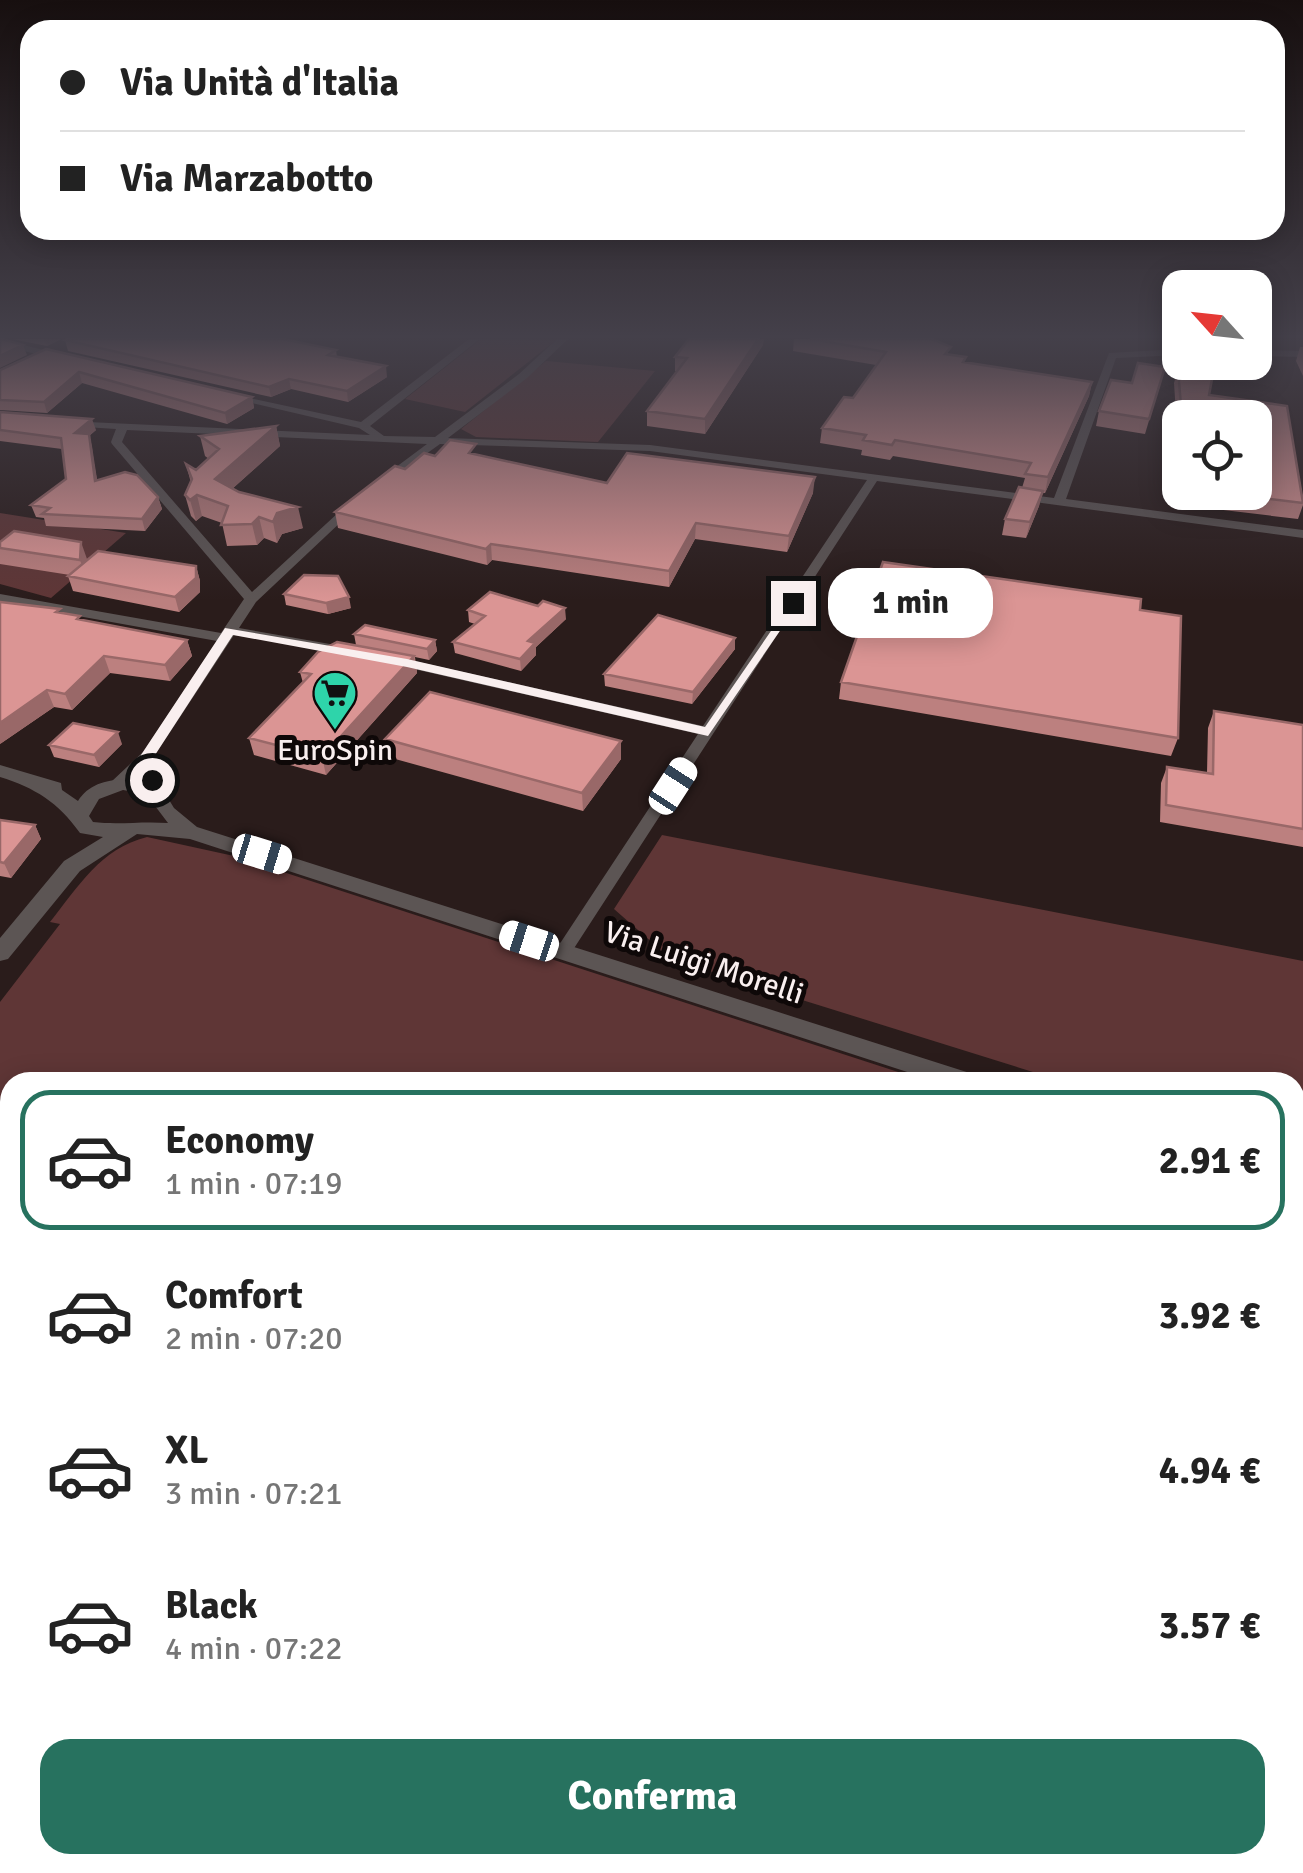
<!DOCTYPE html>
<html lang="it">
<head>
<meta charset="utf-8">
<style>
  body { margin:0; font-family:Signika,sans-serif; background:#f2f2f2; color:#222; height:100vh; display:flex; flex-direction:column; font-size:38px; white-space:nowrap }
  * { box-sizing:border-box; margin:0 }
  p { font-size:32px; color:#767676 }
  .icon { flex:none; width:55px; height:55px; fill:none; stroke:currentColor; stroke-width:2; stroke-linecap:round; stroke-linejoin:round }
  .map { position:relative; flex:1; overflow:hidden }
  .details { position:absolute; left:0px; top:1072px; width:1305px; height:802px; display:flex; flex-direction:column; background:#fff; border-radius:30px 30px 0 0; box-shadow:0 5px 25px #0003 }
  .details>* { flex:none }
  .hud { position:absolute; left:20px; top:20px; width:1265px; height:220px; border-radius:30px; box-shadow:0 5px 25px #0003; display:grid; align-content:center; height:220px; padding:0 40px; background:#fff }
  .needle { width:65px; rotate:297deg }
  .buttons { position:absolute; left:1162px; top:270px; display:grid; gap:20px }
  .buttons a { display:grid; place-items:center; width:110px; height:110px; border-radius:20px; background:#fff; box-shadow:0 5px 25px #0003; font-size:50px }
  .end { position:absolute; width:45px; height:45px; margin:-22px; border:12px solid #f9efef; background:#111; box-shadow:0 0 0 5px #111 }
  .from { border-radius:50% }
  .bubble { position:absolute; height:70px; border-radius:30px; background:#fff; box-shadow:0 5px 25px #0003; font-size:32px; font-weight:800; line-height:70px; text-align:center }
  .car { position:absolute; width:30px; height:60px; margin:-30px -15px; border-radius:12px; box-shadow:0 0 8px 2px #0007; background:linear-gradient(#fff 24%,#345 0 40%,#fff 0 76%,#345 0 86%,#fff 0) }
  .hud b { display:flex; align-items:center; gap:35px; height:95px; font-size:38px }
  .hud b+b { border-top:2px solid #e0e0e0 }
  .hud i { width:25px; height:25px; background:#222 }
  ul { padding:18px 0 0; list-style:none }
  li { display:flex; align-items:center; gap:30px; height:140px; margin:0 20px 15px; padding:0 20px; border:5px solid transparent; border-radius:30px }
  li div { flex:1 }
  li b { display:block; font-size:38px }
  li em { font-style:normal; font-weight:800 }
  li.on { border-color:#27725f }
  li>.icon { width:90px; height:90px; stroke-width:1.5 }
  .action { display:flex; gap:20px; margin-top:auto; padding:20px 40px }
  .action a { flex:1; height:115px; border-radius:30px; background:#27725f; color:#fff; font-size:40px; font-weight:800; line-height:115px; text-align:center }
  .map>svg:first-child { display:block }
  .green { fill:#5f3636 }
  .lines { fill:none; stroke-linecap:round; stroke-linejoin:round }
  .minor { fill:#5c5554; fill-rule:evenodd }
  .tertiary { fill:#5c5554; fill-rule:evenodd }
  .wall { fill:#bc807f }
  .shaded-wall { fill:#996868 }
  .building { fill:#db9594; stroke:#996868; stroke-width:2.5 }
  .route { fill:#f9efef }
  .labels { text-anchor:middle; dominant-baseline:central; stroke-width:10; stroke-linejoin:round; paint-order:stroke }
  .poi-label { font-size:30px; fill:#f9efef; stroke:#0e0808 }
  .street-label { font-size:30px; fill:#f9efef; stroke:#0e0808 }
</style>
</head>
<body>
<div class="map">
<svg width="1303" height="1873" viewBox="0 0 1303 1873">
  <rect width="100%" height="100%" fill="#2a1c1b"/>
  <path class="green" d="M481,339L556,340L465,412L405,399Z
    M546,361L655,371L598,442L476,437L461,429Z
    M0,513L126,533L51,598L0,584Z
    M662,835L1303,961V1157L1295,1155V1082H1065L671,959L614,909Z
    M147,837L234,856L929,1082H10V1222L0,1216V1002L60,924L50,922C78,887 101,848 147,837Z
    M1295,1401L1303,1403V1873H378L377,1865H1295Z"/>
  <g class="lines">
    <path class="minor" d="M0,339L67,356L69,358L64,361L0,345Z
      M469,339H480L370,426L384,436L435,437L519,374L557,339H568L527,378L448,438L650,445L1054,498L1109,353L1180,349V355L1116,358L1066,499L1303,530V538L877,481L569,956H557L554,952L557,948L698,734L392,664L385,660L392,656L703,726L867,480L650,451L440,444L384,484L378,481L380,479L427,444L127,430L122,442L252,592L351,501L361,503L256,602L239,628L347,647L352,648V654L234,635L153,758L121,788L116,790L108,785L111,782L143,752L217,641L0,602V594L221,633L244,599L112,444L111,442L116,429L70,426L65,423L66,421L370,435L359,428L226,397L231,394L361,422Z
      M1255,350L1303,351V357L1255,356Z
      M0,1232L10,1236V1256L0,1252Z
      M10,1346V1383L0,1390V1353Z
      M157,1865H187L185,1873H155Z"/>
    <path class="tertiary" d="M0,765L61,783L62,790L78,801C95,774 132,778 160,785L174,808L197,827L976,1075L979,1082H938L190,839L137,834L80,871L8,959L0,961V938L64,861L103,837L80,833C58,802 35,788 0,777ZM123,790L146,794L168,823C141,821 119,825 93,822L89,816L99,799Z
      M1295,1177L1303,1180V1202L1295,1200Z"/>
  </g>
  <path class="wall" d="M12,339H61L47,346Z
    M794,339H932L950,355L965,363L1092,382L1089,396L1045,493H1042L1039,506L1026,538L1002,535L1005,519L1022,488L1025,478L893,456L890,460L861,455L862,450L820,443L822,428L853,398L876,365L793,351Z
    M65,340L336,350L337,357L387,377L348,402L291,389L271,397L68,351Z
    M763,345L705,434L647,426V411L677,371H675V357Z
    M1300,347H1303V376L1296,361Z
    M46,349L252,397L254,408L227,424L82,383L47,413L0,410V370Z
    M1165,367L1145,434L1096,426L1099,411L1132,383Z
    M1178,369L1213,374L1209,395L1287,406L1303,499V505L1298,519L1215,509L1214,492H1255V418H1180V475L1174,383Z
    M0,412L96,430L89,436L97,480L158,497L162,509L145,531L46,526L44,518L36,517L31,505L66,479L62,449L0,441Z
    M276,426L280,446L233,488L303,528L282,534L277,543L264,538L257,545L227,546L222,523L202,516L196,521L191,516L185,495L191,483L186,464L196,470L209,459L205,456L200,436Z
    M477,455L607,483L813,493L787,552L695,539L669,587L492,560L487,565L338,528L335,512L405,469L435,456Z
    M0,542L87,559V561L196,566L200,581V592L179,612L73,591L68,576L70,575L0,564Z
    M284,594L351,608L328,614L286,605Z
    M468,610L566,619L536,647V655L521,671L455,653L453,642L475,624L469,622Z
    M61,613L82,620L187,640L192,656L170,681L110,673L72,710L54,707L0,744Z
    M354,634L435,640L437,651L429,660L415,657L417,673L326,775L254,755L249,738L303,683L300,672L356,645Z
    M735,638V649L692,704L605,686L604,674Z
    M841,682L1178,738L1171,756L839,699Z
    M1214,711L1303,725V847L1160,822L1161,783L1167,767L1207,773L1208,728Z
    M385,739L621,759L583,811L388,757Z
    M122,744L99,767L54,757L49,745Z
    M0,820L35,825L41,839L11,878L0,876Z
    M0,1446L10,1447V1531L0,1530Z"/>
  <path class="shaded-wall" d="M44,339H61L47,346Z
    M758,339H764L763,345L705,434V419Z
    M23,345L27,355L0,368V356Z
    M386,366L387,377L348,402L347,391Z
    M79,372L82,383L47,413L44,402Z
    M289,379L291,389L271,397L269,387Z
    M1092,382L1089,396L1045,493L1048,477Z
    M252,397L254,408L227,424L225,413Z
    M92,419L96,430L89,436L92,446L99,492L75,433Z
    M276,426L280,446L220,500L215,479Z
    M815,477L813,493L787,552L789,536Z
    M1043,491L1039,506L1026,538L1030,522Z
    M197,495L202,516L196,521L190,500Z
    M158,497L162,509L145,531L142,519Z
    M298,507L303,528L282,534L277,543L273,522L277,513Z
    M259,517L264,538L257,545L252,524Z
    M696,523L695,539L669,587V571Z
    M81,542L87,559L86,577L80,560Z
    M491,544L492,560L487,565L486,549Z
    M196,566L200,581V592L179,612L175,597Z
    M349,597L351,608L328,614L326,603Z
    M565,608L566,619L536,647V655L521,671L520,659L528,641Z
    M735,638V649L692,704L693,692Z
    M187,640L192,656L170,681L165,665Z
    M435,640L437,651L429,660L427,649Z
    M104,656L110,673L72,710L65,694Z
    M414,656L417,673L326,775L322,757Z
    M47,690L54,707L0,744V723Z
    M118,732L122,744L99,767L94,755Z
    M621,741V759L583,811L582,793Z
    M35,825L41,839L11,878L4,863Z
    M6,1821L10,1824V1842L0,1869V1836Z
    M123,1865H129L136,1870V1873H121Z"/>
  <path class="building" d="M0,339H2L23,345L0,356Z
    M67,339H283L336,350L328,355L386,366L347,391L289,379L269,387L65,340Z
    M689,339H758L705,419L647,411L687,358L675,357Z
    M810,339H932L951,347L945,354L966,357L963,362L1092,382L1048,477L1025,474L1031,463L895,440L892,445L863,440L866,435L822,428L844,397L853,398L886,352Z
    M46,349L252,397L225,413L79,372L44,402L0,400V370Z
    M1138,363L1165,367L1149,419L1099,411L1111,380L1132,383Z
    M1178,369L1213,374L1209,395L1287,406L1303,503L1220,493L1255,492V418H1182Z
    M0,412L92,419L75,433L89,434L95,481L125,472L137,475L158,497L142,519L42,514L50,508L31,505L66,479L61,438L0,430Z
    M276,426L215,479L239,492L298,507L277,513L273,522L259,517L252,524L221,525L228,506L197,495L190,500L185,495L192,479L186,464L196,470L219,449L200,436Z
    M450,440L476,444L469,453L607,483L627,453L815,477L789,536L696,523L669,571L491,544L486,549L335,512L395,466L405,469L424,453L435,456Z
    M1019,487L1043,491L1030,522L1005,519Z
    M14,531L81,542L80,560L0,548V542Z
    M98,551L196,566V578L175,597L68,576Z
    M883,562L1141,599L1140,610L1181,616L1178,738L841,682Z
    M304,575L338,576L349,597L326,603L284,594Z
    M490,592L538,606L543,601L565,608L528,641L535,643L520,659L453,642L485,616L468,610Z
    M0,602L60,609L56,612L80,616L77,619L187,640L165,665L104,656L65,694L47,690L0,723Z
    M658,615L735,638L693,692L604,674Z
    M365,625L435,640L427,649L354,634Z
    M337,642L414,656L322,757L249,738L311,674L300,672L318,652Z
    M430,692L621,741L582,793L385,739Z
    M1214,711L1303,725V829L1166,805L1167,767L1213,774Z
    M73,723L118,732L94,755L49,745Z
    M0,820L35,825L4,863L0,862Z
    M1295,1245L1303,1247V1274L1295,1340Z
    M0,1446L10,1447V1523L0,1522Z
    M0,1820L6,1821L0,1836Z
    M42,1865H123L121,1873H39Z
    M189,1865H246L272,1868L271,1873H187Z"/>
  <linearGradient id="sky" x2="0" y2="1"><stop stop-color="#170f0f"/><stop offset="0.56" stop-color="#44404a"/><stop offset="1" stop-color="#44404a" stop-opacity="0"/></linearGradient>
  <rect width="1303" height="601" fill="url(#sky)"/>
  <path class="route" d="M793,599L799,603L708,736L407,667L233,635L155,755L159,780L152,785L145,780L141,755L225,628L407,659L705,727Z"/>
  <defs>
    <symbol id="supermarket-pin" viewBox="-11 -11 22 30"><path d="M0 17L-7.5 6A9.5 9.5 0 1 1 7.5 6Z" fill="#2ed4aa" stroke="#0e0808"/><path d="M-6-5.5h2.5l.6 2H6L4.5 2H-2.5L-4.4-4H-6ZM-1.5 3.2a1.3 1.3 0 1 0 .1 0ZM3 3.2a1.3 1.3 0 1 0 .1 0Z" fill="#111"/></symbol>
  </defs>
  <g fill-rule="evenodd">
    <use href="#supermarket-pin" x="310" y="668" width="50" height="68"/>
  </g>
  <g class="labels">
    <g class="poi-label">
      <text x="335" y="750">EuroSpin</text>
    </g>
    <g class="street-label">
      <text transform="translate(704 963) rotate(18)">Via Luigi Morelli</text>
    </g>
  </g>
</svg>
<div class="buttons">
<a><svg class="needle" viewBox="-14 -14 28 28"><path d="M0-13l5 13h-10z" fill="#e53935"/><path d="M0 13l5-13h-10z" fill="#767676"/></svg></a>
<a><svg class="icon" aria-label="locate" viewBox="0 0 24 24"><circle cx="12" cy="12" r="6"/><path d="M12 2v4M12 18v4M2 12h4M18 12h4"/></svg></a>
</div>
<i class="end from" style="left:152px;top:780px"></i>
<i class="end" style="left:793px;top:603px"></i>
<div class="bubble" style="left:828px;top:568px;width:165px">1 min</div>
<i class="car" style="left:673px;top:786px;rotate:33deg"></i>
<i class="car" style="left:262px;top:854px;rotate:107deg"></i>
<i class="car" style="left:529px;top:941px;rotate:288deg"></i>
<div class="hud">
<b><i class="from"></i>Via Unità d'Italia</b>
<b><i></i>Via Marzabotto</b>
</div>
<section class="details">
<ul>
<li class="on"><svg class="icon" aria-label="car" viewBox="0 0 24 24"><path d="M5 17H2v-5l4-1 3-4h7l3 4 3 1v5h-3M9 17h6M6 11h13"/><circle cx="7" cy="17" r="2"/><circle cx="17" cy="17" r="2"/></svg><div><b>Economy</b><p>1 min · 07:19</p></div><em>2.91 €</em></li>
<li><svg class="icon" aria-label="car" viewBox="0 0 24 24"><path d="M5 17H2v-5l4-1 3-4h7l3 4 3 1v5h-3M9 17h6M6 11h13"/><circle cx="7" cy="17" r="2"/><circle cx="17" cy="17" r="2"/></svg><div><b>Comfort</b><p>2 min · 07:20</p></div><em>3.92 €</em></li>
<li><svg class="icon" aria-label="car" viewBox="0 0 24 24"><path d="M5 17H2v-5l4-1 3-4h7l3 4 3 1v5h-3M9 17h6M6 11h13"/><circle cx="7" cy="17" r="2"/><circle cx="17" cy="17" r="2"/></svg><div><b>XL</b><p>3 min · 07:21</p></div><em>4.94 €</em></li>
<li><svg class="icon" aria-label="car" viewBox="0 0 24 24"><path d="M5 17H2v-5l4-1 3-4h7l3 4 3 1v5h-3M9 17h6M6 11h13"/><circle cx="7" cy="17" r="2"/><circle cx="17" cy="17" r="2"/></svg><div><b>Black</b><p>4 min · 07:22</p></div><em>3.57 €</em></li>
</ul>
<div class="action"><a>Conferma</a></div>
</section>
</div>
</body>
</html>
